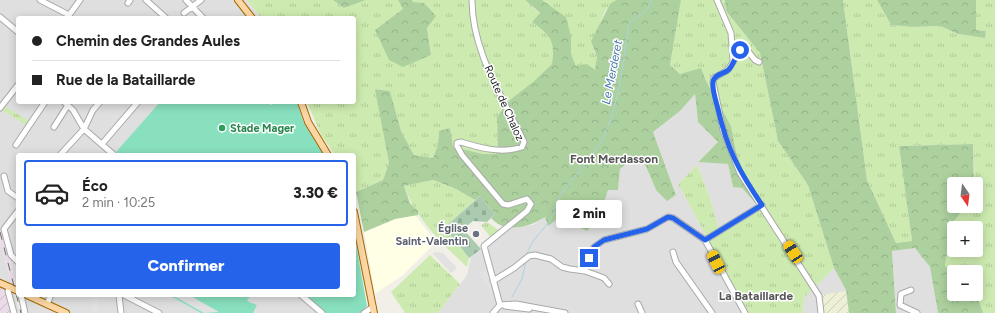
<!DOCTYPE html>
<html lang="fr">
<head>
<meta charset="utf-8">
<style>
  body { margin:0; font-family:Figtree,sans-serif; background:#f2f2f2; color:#222; height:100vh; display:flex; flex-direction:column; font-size:15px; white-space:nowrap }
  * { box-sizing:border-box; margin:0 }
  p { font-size:13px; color:#767676 }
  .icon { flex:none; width:22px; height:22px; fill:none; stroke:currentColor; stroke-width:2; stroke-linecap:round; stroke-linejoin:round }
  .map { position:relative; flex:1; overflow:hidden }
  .panel { position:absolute; left:16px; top:153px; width:340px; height:144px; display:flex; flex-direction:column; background:#fff; border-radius:4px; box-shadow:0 2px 10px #0003 }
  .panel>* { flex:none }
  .guide { position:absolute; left:16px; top:16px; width:340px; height:88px; border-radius:4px; box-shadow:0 2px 10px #0003; display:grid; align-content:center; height:88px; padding:0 16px; background:#fff }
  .needle { width:26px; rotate:166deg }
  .fabs { position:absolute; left:947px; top:177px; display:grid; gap:8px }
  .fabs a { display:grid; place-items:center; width:36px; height:36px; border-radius:4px; background:#fff; box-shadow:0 2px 10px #0003; font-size:20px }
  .end { position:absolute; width:18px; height:18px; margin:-9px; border:5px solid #2563eb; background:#fff; box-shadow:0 0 0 2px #fff }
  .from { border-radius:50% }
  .bubble { position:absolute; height:28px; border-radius:4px; background:#fff; box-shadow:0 2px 10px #0003; font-size:13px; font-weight:800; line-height:28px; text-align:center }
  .car { position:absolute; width:12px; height:24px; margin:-12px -6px; border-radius:5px; box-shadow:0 0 3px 1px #0007; background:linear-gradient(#f5c518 24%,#345 0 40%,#f5c518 0 76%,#345 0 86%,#f5c518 0) }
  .guide b { display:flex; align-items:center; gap:14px; height:38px; font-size:15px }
  .guide b+b { border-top:1px solid #e0e0e0 }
  .guide i { width:10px; height:10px; background:#222 }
  ul { padding:7px 0 0; list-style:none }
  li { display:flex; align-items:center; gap:12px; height:66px; margin:0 8px 6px; padding:0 8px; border:2px solid transparent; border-radius:4px }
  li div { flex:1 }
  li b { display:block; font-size:15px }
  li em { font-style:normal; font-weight:800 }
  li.on { border-color:#2563eb }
  li>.icon { width:36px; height:36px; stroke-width:1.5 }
  .action { display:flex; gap:8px; margin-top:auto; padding:8px 16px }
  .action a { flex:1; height:46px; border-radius:4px; background:#2563eb; color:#fff; font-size:16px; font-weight:800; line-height:46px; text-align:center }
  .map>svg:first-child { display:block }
  .residential { fill:#e0dfdf }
  .industrial { fill:url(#industrial-furrows) }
  .education { fill:#ffffe5 }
  .railway { fill:#ebdbe8 }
  .farmland { fill:url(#farmland-furrows) }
  .grass { fill:url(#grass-tufts); fill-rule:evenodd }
  .forest { fill:url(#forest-crowns) }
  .cemetery { fill:url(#cemetery-stones) }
  .pitch { fill:#88e0be }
  .parking { fill:#e2e2e2 }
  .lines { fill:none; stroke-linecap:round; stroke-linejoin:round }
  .stream { stroke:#aad3df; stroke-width:1 }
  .minor-casing { stroke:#a9a9a9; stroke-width:7 }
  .major-casing { stroke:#a06b00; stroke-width:8 }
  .minor { stroke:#fff; stroke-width:5 }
  .major { stroke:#fcd6a4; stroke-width:6 }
  .rail { stroke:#707070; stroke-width:1; stroke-dasharray:8 8; stroke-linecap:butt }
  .route { stroke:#2563eb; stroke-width:5 }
  .leisure-dot { fill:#2e9e5b; stroke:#fff; stroke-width:1.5 }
  .worship-dot { fill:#6b7280; stroke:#fff; stroke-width:1.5 }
  .labels { text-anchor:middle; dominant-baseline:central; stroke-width:3; stroke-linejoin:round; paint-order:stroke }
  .street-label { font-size:11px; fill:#222; stroke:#fff }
  .leisure-label { font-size:11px; font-weight:bold; fill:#27864d; stroke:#fff; text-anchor:start }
  .worship-label { font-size:11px; font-weight:bold; fill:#5b616d; stroke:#fff; text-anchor:end }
  .water-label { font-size:12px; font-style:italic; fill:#4a7aab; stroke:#fff }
  .neighbourhood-label { font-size:12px; font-weight:bold; fill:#555; stroke:#fff }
</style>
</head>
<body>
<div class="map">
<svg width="995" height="313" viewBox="0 0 995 313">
  <defs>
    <pattern id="industrial-furrows" width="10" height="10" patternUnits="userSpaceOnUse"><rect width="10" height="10" fill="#ebdbe8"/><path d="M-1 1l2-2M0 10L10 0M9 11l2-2" fill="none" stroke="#c9bcc7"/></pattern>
    <pattern id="farmland-furrows" width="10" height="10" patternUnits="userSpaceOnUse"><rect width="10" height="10" fill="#eef0d5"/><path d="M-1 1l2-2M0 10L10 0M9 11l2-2" fill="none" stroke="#ccceb7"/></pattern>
    <pattern id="grass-tufts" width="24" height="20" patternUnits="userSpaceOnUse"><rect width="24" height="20" fill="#cdebb0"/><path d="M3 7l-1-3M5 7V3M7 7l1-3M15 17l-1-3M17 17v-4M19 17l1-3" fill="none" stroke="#b0c997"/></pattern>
    <pattern id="forest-crowns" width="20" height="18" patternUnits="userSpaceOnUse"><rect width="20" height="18" fill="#add19e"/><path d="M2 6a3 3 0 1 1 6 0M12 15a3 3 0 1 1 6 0" fill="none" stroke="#95b388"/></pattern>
    <pattern id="cemetery-stones" width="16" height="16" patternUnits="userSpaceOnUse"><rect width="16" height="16" fill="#aacbaf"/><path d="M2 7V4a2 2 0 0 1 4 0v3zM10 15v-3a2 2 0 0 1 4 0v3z" fill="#92ae96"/></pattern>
  </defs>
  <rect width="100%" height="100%" fill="#f2efe9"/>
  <path class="residential" d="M0,0H247L261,18H18V102H160L117,152L120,155H18V291L0,225Z
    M695,94L698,122L718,142L698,161L728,164L733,187L742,188L758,206L751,215L720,233L709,195L697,165L678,184L748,313H438L467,275L471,256L510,228L533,225L545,217L548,226L563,214L571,223L599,218L608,190H618L620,169L630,160L642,157L656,190L676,194L653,132L680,111Z
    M0,241L14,293L20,313H0Z
    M916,248L930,267L938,313H896L892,251Z
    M834,268L846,290L849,313H803L804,298Z
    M19,295H169L201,313H24Z
    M251,295H305L326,313H253L257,305L247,301Z"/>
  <path class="industrial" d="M0,287L6,290L12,313H0Z"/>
  <path class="education" d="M415,215L436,242L403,275L375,294L364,232L395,219Z"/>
  <path class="railway" d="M0,225L17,288L13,287L0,241Z"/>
  <path class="farmland" d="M846,291L849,313H822L820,295Z"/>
  <path class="grass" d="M247,0H333L344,8L366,0H398L431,54L427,28L412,0H525L540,14L532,22C551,36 555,40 552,64L497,117L498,154H483L452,147L450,128L439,132L438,145L433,158L414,155L401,131L390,91L376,89L389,163L383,180L356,192L354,184V155H335L321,135L307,102H354V18H261Z
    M542,0H616C599,11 598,33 594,51L597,57L596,71L576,66L571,54V36L547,4Z
    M681,0H725L726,11L760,53L778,141L808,185L834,268L804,298L803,313H748L678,184L697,165L709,195L720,233L751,215L758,206L763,203L738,163L701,69L680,74L670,65Z
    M843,0H877L891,25L912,27L940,26L958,34L985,38L986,31L976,30V0H995V313H983L976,292V272H957L945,266L952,223L967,206H976L973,144L899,146L912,241L896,243L867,180ZM954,228H976V250H954Z
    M4,106L29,121L26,125L2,110Z
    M433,180L454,188L475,200L445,227L469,258L467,267C441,243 416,219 404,186Z
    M487,222L500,231L491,238L481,225Z
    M430,255L460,284L438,313H405L391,292Z"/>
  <path class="forest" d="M333,0H366L344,8Z
    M398,0H412L413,2L424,3L436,16L427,28L431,55L403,67L389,60L375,30L403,9Z
    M525,0H542L566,17L571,36V54L576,66L587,64L595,70L597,57L591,41L610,4L616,0H681L670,65L680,74L701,68L706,81L731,126L738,163L763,203L758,206L742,188L733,187L728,164L698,162L718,142L698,122L695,94L680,111L653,132L676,195L667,201L656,190L642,157L630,160L620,169L618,190H608L599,218L587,231L571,223L563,215L548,226L545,217C530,227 505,234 491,218L495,214L480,196L475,200L454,188L433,180L404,186L410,203L418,211V215L395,219L364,232L356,192L383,180L389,163L375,89L390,91L401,131L414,155L433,158L438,145L439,131L450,128L453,147L483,154H498L497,117L510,100L533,82L552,64C555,40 551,36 532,22L540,13Z
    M725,0H843L867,180L896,243L912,241L899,146L973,144L974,184H954V206H967L952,223L945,266L957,272H954V294H976V292L983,313H938L930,267L915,248L892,251L896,313H849L846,290L834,268L808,185L778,141L760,53L726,11Z
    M877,0H976V30L986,31L985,38L958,34L940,26L912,27L891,25Z"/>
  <path class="cemetery" d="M480,196L495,214L487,222L473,221L463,229L481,249L469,258L445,227Z"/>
  <path class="pitch" d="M160,102H268L271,105L275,102H297L303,121L325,155H120L116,152Z
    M354,233L367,306L360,313H326L305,295H354Z
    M169,295H251L247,301L257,305L253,313H201Z"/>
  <path class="parking" d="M435,252L443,253L457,268L451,273L433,254Z
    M488,269L493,290L492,291L478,273Z
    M92,295H99V311H94V313H93Z
    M172,295H189L219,312L204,313Z"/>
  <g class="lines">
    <path class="stream" d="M527,255C530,241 540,234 548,223C555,213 556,200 564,190C577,172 595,155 605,134C620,100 623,60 629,24C638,13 647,16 651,0
      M512,297L522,279L526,261"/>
    <defs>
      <path id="minor" d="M40,0L69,15
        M146,0L166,18
        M186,0L203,18
        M472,0C472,52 503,97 524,142L522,147C502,154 480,148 461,142L457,143V146L462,155L503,204L508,205L527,199L531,204L527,211L484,246L500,305
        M717,0L731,33L733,60
        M128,3L130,0
        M184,13L201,0
        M0,17L18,32
        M67,18L80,0
        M759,62L755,60L747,50L740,51L728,70L714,78L713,82L723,130L740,173L819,296L821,313
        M64,102L73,110L84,129L114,155
        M0,108L18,85
        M54,127L68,105
        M102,144L138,102
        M16,145L45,102
        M60,155L84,129L93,110L100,102
        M4,176L8,191L18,198
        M18,211L4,229L11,255L18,262
        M705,240L762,205
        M673,252L676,262L712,313
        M585,271L604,278L609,284
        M493,281L514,268L529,256L535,255L551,259L562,267L570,269L585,271L594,247L604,240L647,229L668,217L673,218L705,240L745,313
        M10,287L8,291L14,313
        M911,290L901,294L900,305L917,313
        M21,295L25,313
        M119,295L121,313
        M124,295L159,313
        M301,295L322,313
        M47,304L51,295
        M638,304L642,313
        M500,305L516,304L565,313
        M505,306L529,309
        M364,313L373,307
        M493,313L500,305"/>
      <path id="major" d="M238,0L252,18
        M301,102L308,122L328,155
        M354,212L374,313
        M0,283L18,291
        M27,295L66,313"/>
    </defs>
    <use href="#minor" class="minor-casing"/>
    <use href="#major" class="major-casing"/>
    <use href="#minor" class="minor"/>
    <use href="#major" class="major"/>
    <path class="rail" d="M0,232L21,313"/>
  </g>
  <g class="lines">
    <path class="route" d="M589,258L594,247L604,240L647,229L668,217L673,218L705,240L762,205C739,171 727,149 718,109C716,101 712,90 713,82C714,75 722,74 727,71C734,66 734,57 740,50"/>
  </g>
  <circle class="leisure-dot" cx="222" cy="128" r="4"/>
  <circle class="worship-dot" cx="476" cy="234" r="4"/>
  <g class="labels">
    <g class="street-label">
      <text transform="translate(504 103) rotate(66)">Route de Chaloz</text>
    </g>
    <g class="leisure-label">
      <text x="230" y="128">Stade Mager</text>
    </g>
    <g class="worship-label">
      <text x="468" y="228">Église<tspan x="468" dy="13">Saint-Valentin</tspan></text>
    </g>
    <g class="water-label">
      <text transform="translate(612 72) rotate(-79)">Le Merderet</text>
    </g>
    <g class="neighbourhood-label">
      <text x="614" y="159">Font Merdasson</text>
      <text x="756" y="296">La Bataillarde</text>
    </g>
  </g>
</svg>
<div class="fabs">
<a><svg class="needle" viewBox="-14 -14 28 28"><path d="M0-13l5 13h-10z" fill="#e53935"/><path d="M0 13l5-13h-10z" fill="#767676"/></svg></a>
<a>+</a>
<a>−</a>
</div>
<i class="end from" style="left:740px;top:50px"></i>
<i class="end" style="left:589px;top:258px"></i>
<div class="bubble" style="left:556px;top:200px;width:66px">2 min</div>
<i class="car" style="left:793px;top:252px;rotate:327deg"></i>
<i class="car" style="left:716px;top:262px;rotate:334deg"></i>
<div class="guide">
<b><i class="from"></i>Chemin des Grandes Aules</b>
<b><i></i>Rue de la Bataillarde</b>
</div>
<section class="panel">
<ul>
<li class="on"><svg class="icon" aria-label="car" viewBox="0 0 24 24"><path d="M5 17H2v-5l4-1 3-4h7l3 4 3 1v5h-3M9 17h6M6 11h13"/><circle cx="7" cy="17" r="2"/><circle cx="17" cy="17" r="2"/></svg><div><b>Éco</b><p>2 min · 10:25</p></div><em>3.30 €</em></li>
</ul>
<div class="action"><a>Confirmer</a></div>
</section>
</div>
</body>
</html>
